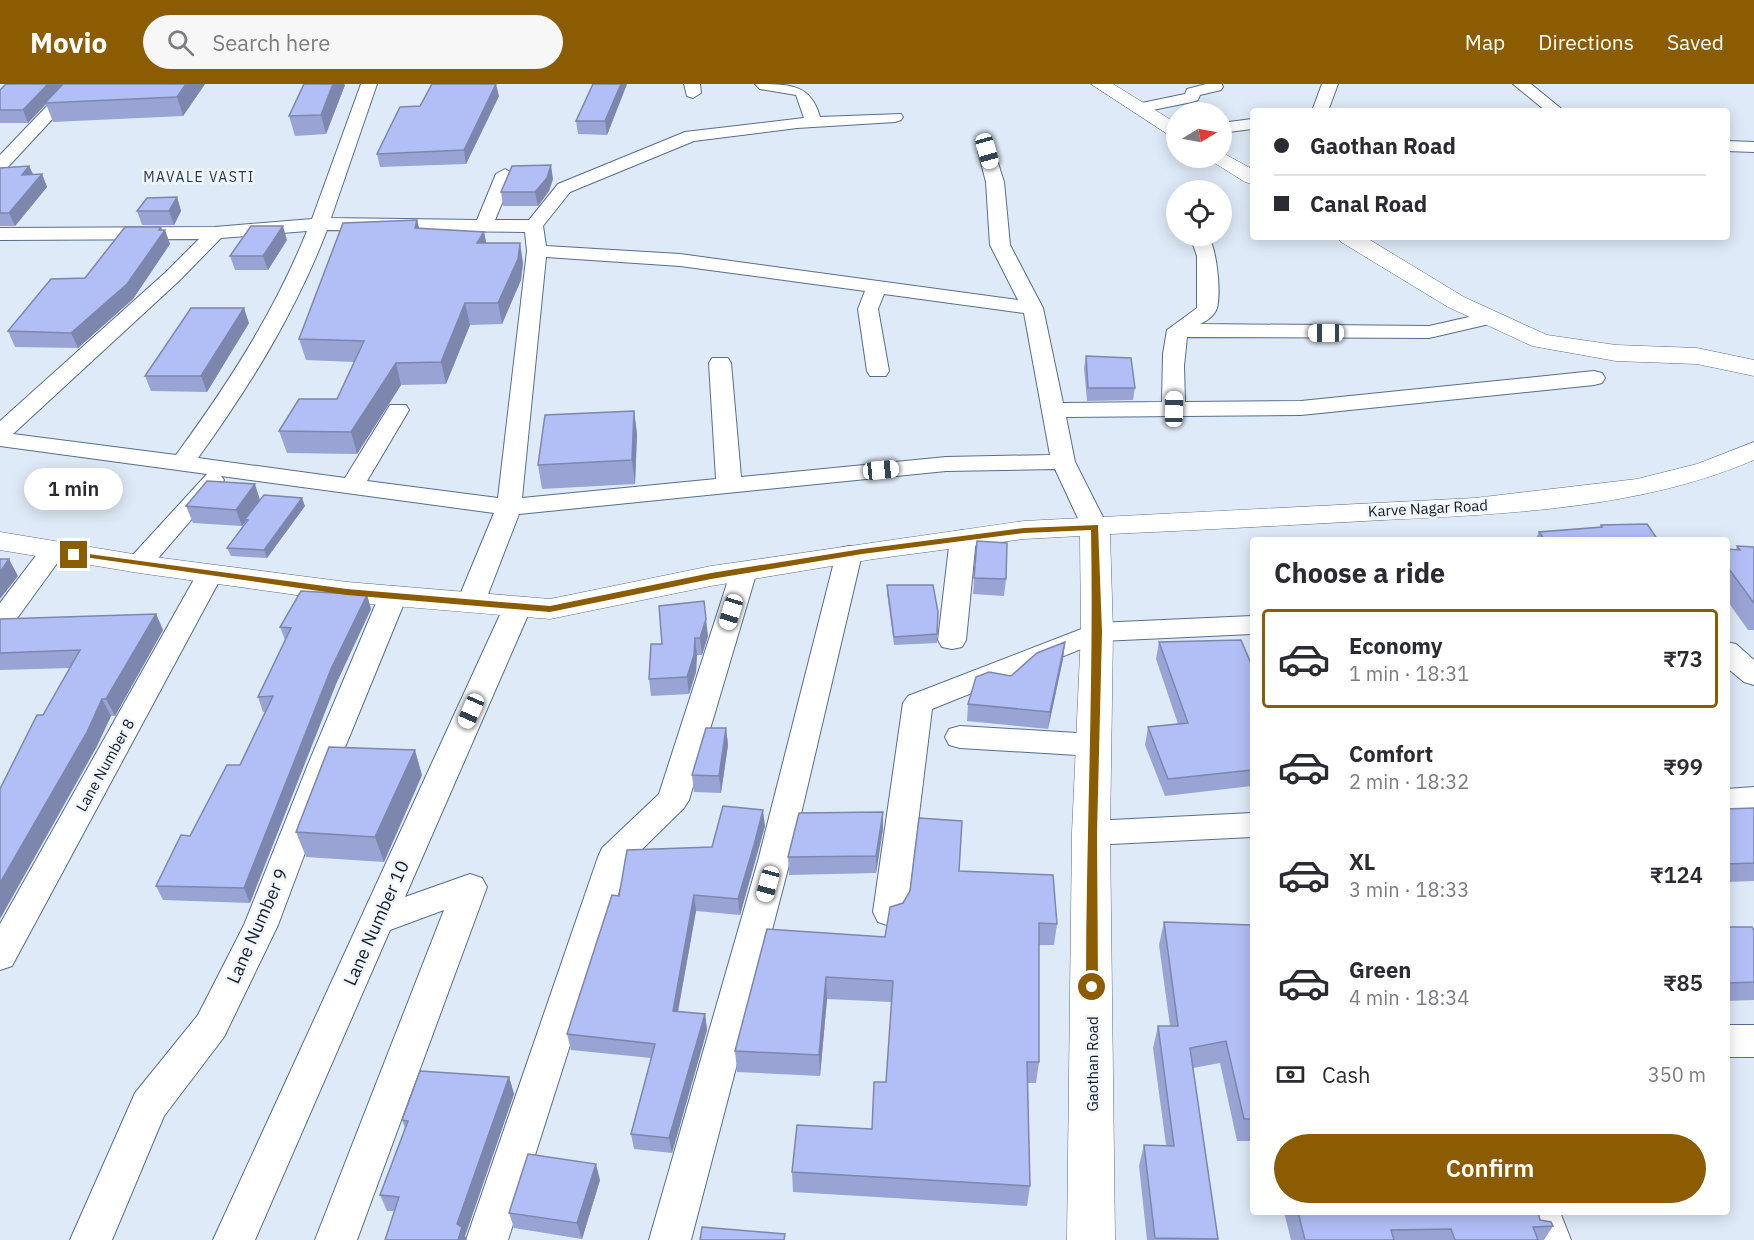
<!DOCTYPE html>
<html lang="en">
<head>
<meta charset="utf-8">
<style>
  body { margin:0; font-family:"IBM Plex Sans",sans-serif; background:#f7f7f7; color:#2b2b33; height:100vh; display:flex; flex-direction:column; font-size:22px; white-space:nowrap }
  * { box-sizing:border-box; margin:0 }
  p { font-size:20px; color:#7c7c81 }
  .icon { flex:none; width:33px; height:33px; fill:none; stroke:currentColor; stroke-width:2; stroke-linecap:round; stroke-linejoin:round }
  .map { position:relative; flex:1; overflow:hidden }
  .side { position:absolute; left:1250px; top:453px; width:480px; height:678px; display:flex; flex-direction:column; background:#fff; border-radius:6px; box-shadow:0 3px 15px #0003 }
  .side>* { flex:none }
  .banner { position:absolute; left:1250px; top:24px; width:480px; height:132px; border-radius:6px; box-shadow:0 3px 15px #0003; display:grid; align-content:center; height:132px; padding:0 24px; background:#fff }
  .needle { width:39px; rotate:80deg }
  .tools { position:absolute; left:1166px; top:18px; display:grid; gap:12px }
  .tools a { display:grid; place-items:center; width:66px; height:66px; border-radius:50%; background:#fff; box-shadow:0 3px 15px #0003; font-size:30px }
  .end { position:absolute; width:27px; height:27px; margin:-14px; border:8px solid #8b5c01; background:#fff; box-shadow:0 0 0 3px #fff }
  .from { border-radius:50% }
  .bubble { position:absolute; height:42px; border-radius:21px; background:#fff; box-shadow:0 3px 15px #0003; font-size:20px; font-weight:600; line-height:42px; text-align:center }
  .car { position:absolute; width:18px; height:36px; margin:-18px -9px; border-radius:8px; box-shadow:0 0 4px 2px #0007; background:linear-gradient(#fff 24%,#345 0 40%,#fff 0 76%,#345 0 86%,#fff 0) }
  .banner b { display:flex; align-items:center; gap:21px; height:57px; font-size:22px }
  .banner b+b { border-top:2px solid #e1e1e2 }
  .banner i { width:15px; height:15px; background:#2b2b33 }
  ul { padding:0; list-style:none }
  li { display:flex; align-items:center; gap:18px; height:99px; margin:0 12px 9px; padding:0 12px; border:3px solid transparent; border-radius:6px }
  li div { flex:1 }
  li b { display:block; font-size:22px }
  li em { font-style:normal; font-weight:600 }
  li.on { border-color:#8b5c01 }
  li>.icon { width:54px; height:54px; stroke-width:1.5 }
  h2 { padding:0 24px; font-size:27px; line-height:72px }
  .pay { display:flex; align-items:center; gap:15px; height:66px; padding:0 24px; font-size:22px }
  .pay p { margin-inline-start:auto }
  .cta { display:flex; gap:12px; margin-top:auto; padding:12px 24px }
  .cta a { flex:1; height:69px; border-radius:36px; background:#8b5c01; color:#fff; font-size:24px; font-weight:600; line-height:69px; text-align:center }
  header { display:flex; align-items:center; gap:36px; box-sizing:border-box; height:84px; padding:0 30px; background:#8b5c01; color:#fff }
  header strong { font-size:28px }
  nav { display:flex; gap:33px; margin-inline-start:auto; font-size:21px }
  .search { width:420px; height:54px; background:#f7f7f7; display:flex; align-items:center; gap:15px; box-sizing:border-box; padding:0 21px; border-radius:33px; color:#7c7c81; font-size:22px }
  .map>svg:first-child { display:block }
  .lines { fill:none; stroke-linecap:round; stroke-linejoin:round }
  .minor-casing { stroke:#566e8d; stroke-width:2 }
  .tertiary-casing { stroke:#566e8d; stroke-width:1 }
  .minor { fill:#fff; fill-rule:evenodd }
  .tertiary { fill:#fff; fill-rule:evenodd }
  .wall { fill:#99a4d4 }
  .shaded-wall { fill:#7d86ac }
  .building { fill:#b2bff6; stroke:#7d86ac; stroke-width:1.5 }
  .route { fill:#8b5c01 }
  .labels { text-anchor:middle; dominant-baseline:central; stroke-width:5; stroke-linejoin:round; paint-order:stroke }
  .far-neighbourhood-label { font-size:14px; letter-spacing:1.5px; fill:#233955; stroke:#f1f6fd }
  .street-label { font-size:15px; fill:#111b27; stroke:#f1f6fd }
  .near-street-label { font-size:18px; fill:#111b27; stroke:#f1f6fd }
</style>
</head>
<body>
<header>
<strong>Movio</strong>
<div class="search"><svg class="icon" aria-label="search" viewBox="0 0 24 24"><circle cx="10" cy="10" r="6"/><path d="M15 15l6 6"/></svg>Search here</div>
<nav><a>Map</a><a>Directions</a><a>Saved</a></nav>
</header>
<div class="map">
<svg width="1754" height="1156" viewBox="0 0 1754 1156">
  <rect width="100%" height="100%" fill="#dfeaf8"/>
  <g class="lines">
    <defs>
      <path id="minor" d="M68,0H85L6,85L0,86V71Z
        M361,0H377L331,134L477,136L496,90L505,85L514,90L495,136H529L558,100L685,48L804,34L796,11L760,5L755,0C790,0 811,0 820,33L901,30L903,33L901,36L895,38L797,44L694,57L570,108L543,142L546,162L680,170L1018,216L990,161L986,98L978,67L981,63H993L1004,98L1010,161L1043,224L1063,319L1162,318L1163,270L1167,246L1197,224V172L1191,155L1194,152H1208C1217,165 1221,208 1217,224C1215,231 1207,237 1200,240L1429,242L1491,228L1498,230L1501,234L1498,238L1429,254L1187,253L1184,282L1185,318L1301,317L1594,287L1602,289L1605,294L1602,299L1594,301L1301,331L1066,333L1075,378L1108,443L1104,448L1095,451L1086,448L1082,443L1055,385L946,387L519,430L485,518L481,524L471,527L461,524L457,518L494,429L221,392L224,396L221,401L148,486L139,488L130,486L126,480L130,474L207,390L0,362V337L166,188L199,155L0,156V144L215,143L312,135ZM327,146L525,148L527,167L498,414L367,397L409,326L406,321H390L345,394L198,374C250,302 295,229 327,146ZM307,147C274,229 228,300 176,371L13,350L180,196L221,154ZM546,173L680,182L865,207L858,225L867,287L870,292H886L889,287L878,225L884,210L1024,229L1050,371L946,373L741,393L731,279L728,274H712L709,279L716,395L522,414Z
        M684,0H700L701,9L693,14L687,12Z
        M1206,0H1222L1223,3L1221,6L1200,11L1198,16L1192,18L1138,29L1130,24L1132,21L1185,10L1187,5Z
        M1322,0H1338L1328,27H1312Z
        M1513,0H1531L1564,27H1546Z
        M1252,35V45L1221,49V39Z
        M1726,57L1754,58V68L1726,67Z
        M963,446L972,448L976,454L966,556L962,563L952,565L942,563L938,556L950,454L954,448Z
        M53,459L62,461L66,467L10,544L0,547V519L44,461Z
        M849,462L858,464L862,470L790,777L691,1156H649L758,777L836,470L840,464Z
        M744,479L753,481L757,487L689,716L684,724L628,779L508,1156H466L598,773L602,764L659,710L731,487L735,481Z
        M210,482L219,484L223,490L12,882L0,886V840L197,490L201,484Z
        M393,503L403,506L407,512L339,678L278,841L224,953L164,1032L112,1156H70L135,1009L198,931L244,841L309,678L379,512L383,506Z
        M518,513L528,516L532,522L405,813L470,790L482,794L487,803L357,1156H315L444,826L390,846L255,1156H213L504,522L508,516Z
        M1252,532V550L1101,557L932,625L907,828L902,838L890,842L878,838L873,828L903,619L908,612L1097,539Z
        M1726,558L1736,560L1754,576V601L1744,598L1726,583Z
        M960,642L1093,650L1104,653L1108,661L1104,669L1093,672L960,664L949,661L945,653L949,645Z
        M1754,703V727L1726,729V705Z
        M1252,729V753L1091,761L1080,758L1075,749L1080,740L1091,737Z
        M1726,941H1754V973H1726Z
        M1520,1128H1560L1571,1156H1529Z"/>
      <path id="tertiary" d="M1091,0H1113L1176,39V53L1169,51Z
        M1221,68L1252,85V100L1245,98L1213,78L1210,74H1221Z
        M1338,153H1365L1464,213L1547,251L1616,261L1697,264L1754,276V292L1697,280L1616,277L1532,262L1448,223L1341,158Z
        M1754,358V376C1640,425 1506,430 1383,436C1292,441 1201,446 1110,450L1113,548L1110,749L1115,1156H1067L1072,749L1081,548L1080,452L1024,455L874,475L711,502L550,535L347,518L139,489L0,466V448L139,471L347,498L550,515L711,482L1024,437L1475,414L1637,395L1697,380Z"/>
    </defs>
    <use href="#minor" class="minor-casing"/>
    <use href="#tertiary" class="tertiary-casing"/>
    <use href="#minor" class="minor"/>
    <use href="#tertiary" class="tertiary"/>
  </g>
  <path class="wall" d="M205,0L183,32L53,38L46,20L28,39H0V6Z
    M593,0H627L607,51L578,50L576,37Z
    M345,1L326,50L295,52L289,32Z
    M499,12L466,80L380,83L377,70Z
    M29,82L33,90H42L47,103L15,142H0V84Z
    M553,95L549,107L538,122H503L501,108Z
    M177,113L181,127L174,141H142L137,127Z
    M417,136L419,145L484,148L486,159H520L523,180L521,196L502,240L470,241L446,300L401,301L357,370L287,369L279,347L337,315L354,278L306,276L299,255Z
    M162,146L170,160L133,215L78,264L15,263L8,247L85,194Z
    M287,156L268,186H235L230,172Z
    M249,239L207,308L151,307L145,292Z
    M1086,272L1135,304L1133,316L1087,317L1084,284Z
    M634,327L637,350L635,400L542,405L538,381Z
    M260,416L305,422L267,474L231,472L227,464L246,438V437L242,442L193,439L186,422Z
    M1601,441L1658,456H1535L1539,448L1600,443Z
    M1737,462L1754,463V546H1748L1726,515V465L1736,466Z
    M974,494L1006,495L1004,512L973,510Z
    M887,501L938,528L937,559L894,561L887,509Z
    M367,511L371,525L336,600L250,819L163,816L156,802L240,681L265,628H263L258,613L285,556L280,543Z
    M156,530L163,546L115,632H111L96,664L43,631L71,584L0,586V535Z
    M708,552L702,571H697L696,588L689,610L651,612L649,595L662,560Z
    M1065,558L1063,575L1048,645L967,637L968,620Z
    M1159,558L1252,582V702L1165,712L1145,661L1148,643L1178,640L1156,575Z
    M726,644L728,661L721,709L694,708L692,691Z
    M422,691L384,778L306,773L296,748Z
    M1754,724V797L1726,798V725Z
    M883,728V745L876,789L789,791L788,773Z
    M765,742L740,831L696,827L678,928L705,930L707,946L672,1069L634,1065L631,1050L651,974L571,966L567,950L619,812L712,763Z
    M959,787L1057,840L1054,861H1039V978L1036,999H1028L1030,1102L1027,1122L793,1108L792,1088L872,1045L886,998L892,918L827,915L820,992L737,988L735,967L767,845L885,853L903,819Z
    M1164,838L1252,841V1057H1237L1220,979L1193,984L1218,1156H1147L1139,1082L1144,1061H1166L1153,964L1158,942H1170L1159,861Z
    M1726,843L1754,847V916L1726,917Z
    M509,993L514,1010L465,1152L394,1127H387L380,1111L405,1044L402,1036Z
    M600,1096L582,1155L514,1144L509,1129Z
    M1284,1128H1538L1540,1136L1553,1142L1544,1156H1291Z"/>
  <path class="shaded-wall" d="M48,0H65L45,19L46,20L28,39L23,26Z
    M186,0H205L183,32L177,13Z
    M333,0H344L345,1L326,50L321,31Z
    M496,0L499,12L466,80L464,66Z
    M621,0H627L607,51L605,37Z
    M551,81L553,95L549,107L538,122L535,108Z
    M29,82L35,95L22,91Z
    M42,90L47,103L15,142L9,129Z
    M177,113L181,127L174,141L169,127Z
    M417,136L422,156L415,144Z
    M283,142L287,156L268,186L263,172Z
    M161,143L163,149L165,146L170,160L133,215L78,264L71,249L159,146Z
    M484,148L488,168L477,159Z
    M520,159L523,180L521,196L502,240L498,219Z
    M465,219L470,241L446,300L441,278Z
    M244,224L249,239L207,308L201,292Z
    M396,279L401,301L357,370L351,348Z
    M634,327L637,350L635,400L632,376Z
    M255,400L260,416L245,435L246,437L242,442L236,426Z
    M302,414L305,422L267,474L264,466Z
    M9,475L18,492L0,515V488Z
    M367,511L371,525L336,600L250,819L244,804L331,585Z
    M156,530L163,546L115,632L106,615Z
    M706,535L708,552L702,571L700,554Z
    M695,554L697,571L696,588L689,610L687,593Z
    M1065,558L1063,575L1048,645L1050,628Z
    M102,615L111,632L96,664L0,835V799Z
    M726,644L728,661L721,709L719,692Z
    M415,666L422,691L384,778L375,753Z
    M763,726L765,742L740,831L738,815Z
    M883,728V745L876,789V772Z
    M694,811L696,827L675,943L673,927Z
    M826,893L827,915L820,992L819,971Z
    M705,930L707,946L672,1069L669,1054Z
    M509,993L514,1010L465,1152L467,1156H458L457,1140Z
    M596,1080L600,1096L582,1155L577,1139Z"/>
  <path class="building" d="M6,0H48L23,26H0V6Z
    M63,0H186L177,13L45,19Z
    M304,0H333L321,31L289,32Z
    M432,0H496L464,66L377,70L400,23L420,22Z
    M593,0H621L605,37H576Z
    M551,81L547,94L535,108H501L512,82Z
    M29,82L22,91L42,90L9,129H0V84Z
    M177,113L169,127H137L147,114Z
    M417,136L415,144L484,148L477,159H520L518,175L498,219H465L441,278L396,279L351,348L279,347L299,315H337L364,257L299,255L343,139Z
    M251,142H283L263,172H230Z
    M125,143H161L159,146H165L127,200L71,249L8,247L51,195L85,194Z
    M191,224H244L201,292H145Z
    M1086,272L1131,274L1135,304H1088Z
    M634,327L632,376L538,381L545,331Z
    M207,397L255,400L236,426L186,422Z
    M264,411L302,414L264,466L227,464L248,436L245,435Z
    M1647,440L1658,456H1545L1539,448L1602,443L1601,441Z
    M977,457L1007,459L1006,495L974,494Z
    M1737,462L1754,463V519L1726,481V465L1740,466Z
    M0,475H9L0,488Z
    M887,501H933L938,528L937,550L894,553Z
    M301,507L367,511L331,585L244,804L156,802L181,751L190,752L227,681H240L273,612L258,613L291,544L280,543Z
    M704,517L706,535L700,554H695L694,571L687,593L649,595L651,560H662L659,522Z
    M156,530L106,615H102L87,648L0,799V705L37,631H43L80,566L0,569V535Z
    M1241,556L1252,582V686L1168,695L1148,643L1188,639L1159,558Z
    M1065,558L1050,628L968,620L976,593L989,588L1011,592L1037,569Z
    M706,644H726L719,692L692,691Z
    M329,663L415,666L375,753L296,748Z
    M723,722L763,726L754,761L738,815L694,811L673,927L705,930L669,1054L631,1050L655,960L567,950L612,811L619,812L627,766L712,763Z
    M1754,724V779L1726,780V725Z
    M883,728L876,772L788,773L799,729Z
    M919,734L962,737L959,787L1053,791L1057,840L1039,839V978H1027L1030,1102L792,1088L797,1041L872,1045L874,998H886L893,897L826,893L819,971L735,967L767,845L885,853L890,823L903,819L910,807Z
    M1164,838L1252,841V1035H1244L1226,957L1190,964L1218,1155L1155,1154L1144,1061L1174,1062L1158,942H1178Z
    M1726,843H1752L1754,847V898L1726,899Z
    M420,987L509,993L457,1140L462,1143L458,1156H385L399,1113L380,1111L408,1037L402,1036Z
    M528,1070L596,1080L577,1139L509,1129Z
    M1298,1128H1538L1540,1136L1551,1138L1553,1142L1533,1143L1538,1156H1455L1451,1145L1391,1146L1394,1156H1305Z
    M702,1143L785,1150L784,1156H700Z"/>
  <path class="route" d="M1098,441L1102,548L1097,749L1098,903L1092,908L1086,903C1086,750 1094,598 1091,446L1024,449L862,470L711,495L550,528L347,511L70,471L74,468L347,505L550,522L711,489L862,465L1024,444Z"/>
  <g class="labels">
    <g class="far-neighbourhood-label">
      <text x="199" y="93">MAVALE VASTI</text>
    </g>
    <g class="street-label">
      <text transform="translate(1428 424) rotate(-3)">Karve Nagar Road</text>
      <text transform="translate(105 681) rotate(-61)">Lane Number 8</text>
      <text transform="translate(1092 980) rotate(-90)">Gaothan Road</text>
    </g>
    <g class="near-street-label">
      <text transform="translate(376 839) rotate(-66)">Lane Number 10</text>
      <text transform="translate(257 842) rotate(-66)">Lane Number 9</text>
    </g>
  </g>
</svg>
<div class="tools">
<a><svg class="needle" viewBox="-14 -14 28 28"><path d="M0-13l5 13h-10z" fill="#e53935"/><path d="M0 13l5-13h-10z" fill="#7c7c81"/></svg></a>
<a><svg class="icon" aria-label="locate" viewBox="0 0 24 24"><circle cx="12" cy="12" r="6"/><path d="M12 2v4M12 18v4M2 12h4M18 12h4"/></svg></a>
</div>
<i class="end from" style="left:1092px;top:903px"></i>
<i class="end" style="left:74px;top:471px"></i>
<div class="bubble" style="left:24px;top:384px;width:99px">1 min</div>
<i class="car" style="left:987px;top:67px;rotate:164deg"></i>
<i class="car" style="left:1326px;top:249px;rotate:270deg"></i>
<i class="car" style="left:1174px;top:325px;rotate:1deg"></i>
<i class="car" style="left:881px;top:386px;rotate:84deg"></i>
<i class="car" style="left:731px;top:528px;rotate:197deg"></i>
<i class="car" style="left:471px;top:627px;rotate:204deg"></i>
<i class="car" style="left:768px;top:800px;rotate:195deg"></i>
<div class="banner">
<b><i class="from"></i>Gaothan Road</b>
<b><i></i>Canal Road</b>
</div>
<section class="side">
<h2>Choose a ride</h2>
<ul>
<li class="on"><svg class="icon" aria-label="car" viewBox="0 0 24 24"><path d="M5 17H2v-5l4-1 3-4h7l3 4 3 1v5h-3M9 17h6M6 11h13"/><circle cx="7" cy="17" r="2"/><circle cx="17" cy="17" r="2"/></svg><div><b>Economy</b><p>1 min · 18:31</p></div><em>₹73</em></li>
<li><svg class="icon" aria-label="car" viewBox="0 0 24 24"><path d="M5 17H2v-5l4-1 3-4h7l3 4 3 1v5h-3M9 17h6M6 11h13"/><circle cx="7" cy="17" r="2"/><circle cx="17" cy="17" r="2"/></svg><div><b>Comfort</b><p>2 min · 18:32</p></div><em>₹99</em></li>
<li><svg class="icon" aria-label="car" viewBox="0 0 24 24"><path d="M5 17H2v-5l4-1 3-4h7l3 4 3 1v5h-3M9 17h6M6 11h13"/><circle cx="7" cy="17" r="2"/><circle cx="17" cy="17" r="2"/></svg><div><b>XL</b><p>3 min · 18:33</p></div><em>₹124</em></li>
<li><svg class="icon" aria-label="car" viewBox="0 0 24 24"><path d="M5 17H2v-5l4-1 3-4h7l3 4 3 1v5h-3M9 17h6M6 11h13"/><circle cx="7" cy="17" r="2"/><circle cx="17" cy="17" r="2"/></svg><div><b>Green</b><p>4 min · 18:34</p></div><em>₹85</em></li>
</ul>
<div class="pay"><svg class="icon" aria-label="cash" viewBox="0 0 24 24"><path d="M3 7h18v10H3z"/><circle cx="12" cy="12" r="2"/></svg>Cash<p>350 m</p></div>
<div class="cta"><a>Confirm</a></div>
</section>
</div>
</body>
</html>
